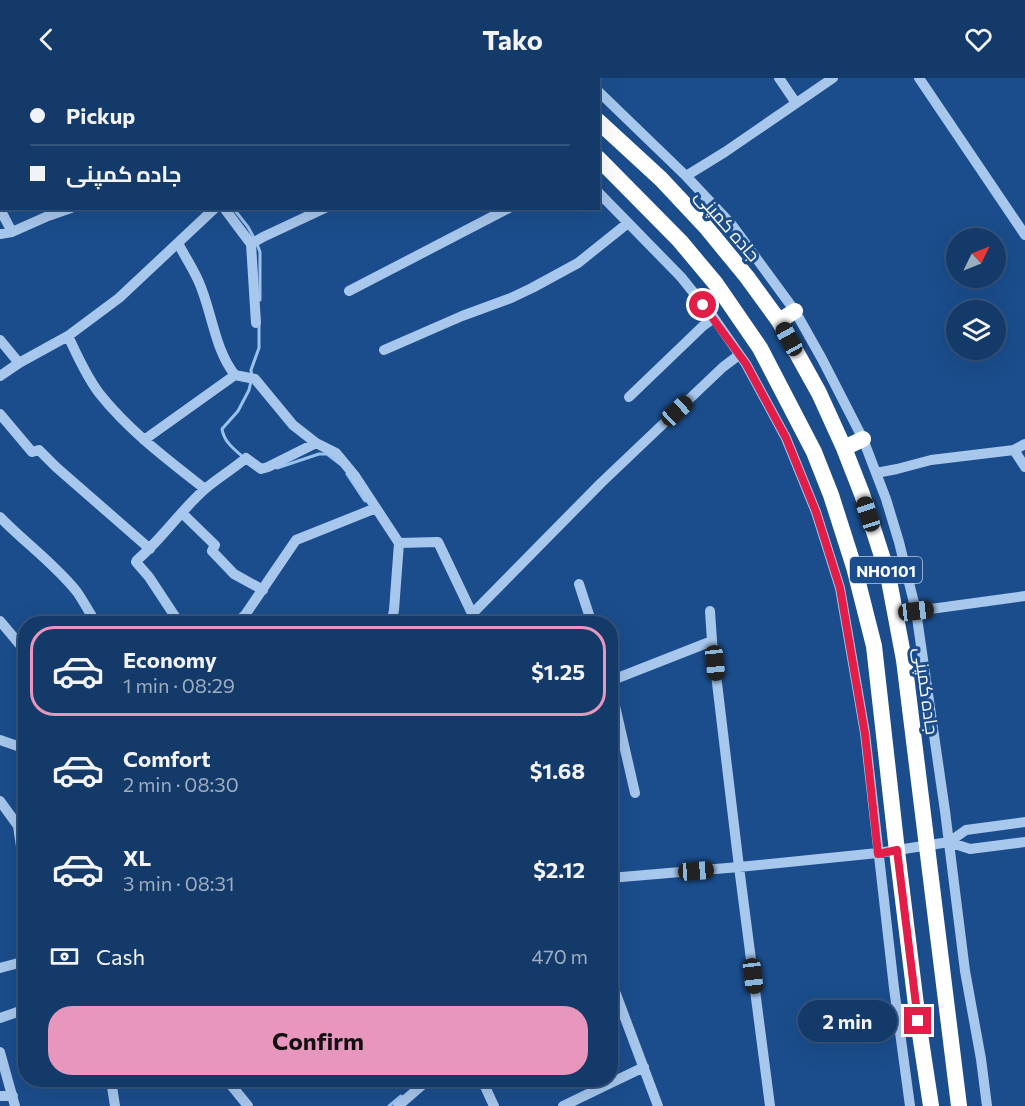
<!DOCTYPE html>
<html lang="en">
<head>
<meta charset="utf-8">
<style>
  body { margin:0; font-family:Commissioner,Cairo,sans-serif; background:#214571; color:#f1f3f6; height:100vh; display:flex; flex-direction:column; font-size:22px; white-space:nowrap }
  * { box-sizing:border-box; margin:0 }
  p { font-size:20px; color:#9dadc0 }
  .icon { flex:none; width:33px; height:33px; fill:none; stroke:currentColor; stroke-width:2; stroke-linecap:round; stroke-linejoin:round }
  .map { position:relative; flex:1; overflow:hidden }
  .side { position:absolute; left:18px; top:538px; width:600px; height:471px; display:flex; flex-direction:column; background:#143a69; border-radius:24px; box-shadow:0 6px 24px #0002,0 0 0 2px #33547d }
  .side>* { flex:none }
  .banner { position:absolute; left:0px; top:0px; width:600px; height:132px; box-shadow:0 6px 24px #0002,0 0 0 2px #33547d; display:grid; align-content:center; height:132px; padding:0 30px; background:#143a69 }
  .needle { width:39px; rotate:47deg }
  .tools { position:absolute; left:946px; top:150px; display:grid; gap:12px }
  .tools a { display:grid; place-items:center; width:60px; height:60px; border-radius:50%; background:#143a69; box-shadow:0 6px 24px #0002,0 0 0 2px #33547d; font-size:30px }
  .end { position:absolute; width:27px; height:27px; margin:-14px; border:8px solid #e11d48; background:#fff; box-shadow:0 0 0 3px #fff }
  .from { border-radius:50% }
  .bubble { position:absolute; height:42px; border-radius:21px; background:#143a69; box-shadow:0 6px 24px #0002,0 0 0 2px #33547d; font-size:20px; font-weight:700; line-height:42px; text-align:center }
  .car { position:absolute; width:18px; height:36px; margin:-18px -9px; border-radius:8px; box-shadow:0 0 4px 2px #0007; background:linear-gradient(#222 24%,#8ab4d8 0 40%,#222 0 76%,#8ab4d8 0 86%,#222 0) }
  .banner b { display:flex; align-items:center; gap:21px; height:57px; font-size:22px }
  .banner b+b { border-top:2px solid #33547d }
  .banner i { width:15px; height:15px; background:#f1f3f6 }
  ul { padding:10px 0 0; list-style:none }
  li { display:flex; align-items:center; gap:18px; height:90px; margin:0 12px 9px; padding:0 18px; border:3px solid transparent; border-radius:24px }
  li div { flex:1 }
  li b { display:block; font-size:22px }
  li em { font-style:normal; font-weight:700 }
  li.current { border-color:#e797bd }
  li>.icon { width:54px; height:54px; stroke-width:1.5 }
  .pay { display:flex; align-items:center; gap:15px; height:66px; padding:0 30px; font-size:22px }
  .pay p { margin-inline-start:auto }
  .cta { display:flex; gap:12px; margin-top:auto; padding:12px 30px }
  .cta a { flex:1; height:69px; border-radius:24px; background:#e797bd; color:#111; font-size:24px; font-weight:700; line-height:69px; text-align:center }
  header { display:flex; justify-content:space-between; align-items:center; height:78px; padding:0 30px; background:#143a69; font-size:27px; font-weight:700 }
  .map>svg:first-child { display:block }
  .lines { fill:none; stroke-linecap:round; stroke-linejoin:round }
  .stream { stroke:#9ac2ef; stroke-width:3 }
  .minor { stroke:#a7c7ed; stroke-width:10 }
  .highway { stroke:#fff; stroke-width:16 }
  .route { stroke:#e11d48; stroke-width:8 }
  .labels { text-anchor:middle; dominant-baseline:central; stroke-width:6; stroke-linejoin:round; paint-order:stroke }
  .shield { fill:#1b4d8c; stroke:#bbcadc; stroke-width:1.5 }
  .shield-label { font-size:16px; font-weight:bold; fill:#fff }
  .street-label { font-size:18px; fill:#fff; stroke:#1b4d8c }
</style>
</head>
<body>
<header><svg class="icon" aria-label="back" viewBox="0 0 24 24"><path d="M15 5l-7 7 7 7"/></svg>Tako<svg class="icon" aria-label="heart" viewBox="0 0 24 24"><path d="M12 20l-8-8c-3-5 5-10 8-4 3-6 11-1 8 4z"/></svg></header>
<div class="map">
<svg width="1025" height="1028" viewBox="0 0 1025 1028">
  <rect width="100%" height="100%" fill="#1b4d8c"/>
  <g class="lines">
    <path class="stream" d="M119,0V2
      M233,130L248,149L254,160
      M257,166L260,174V222
      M244,380C234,371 224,364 222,351L238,333L249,312L252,299L251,292L259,270V247
      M277,390L319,376H327L340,386
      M347,396L365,423
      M389,1028L401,1018"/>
    <path class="minor" d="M111,0V2
      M486,0L487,2
      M585,0L587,2
      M779,0L796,25
      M919,0L1025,157
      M0,2L3,0
      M598,13L686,98L732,147L795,233L822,281L863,361L876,395L886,421L899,464L916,533L945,733L965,893L981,981L987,1028
      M686,98L725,74L833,0
      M598,114L681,199L714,240L746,286L786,360L816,434L840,510L865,655L894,910L910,1028
      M224,130L251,166L256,245
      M0,131L12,154
      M0,156L12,154L48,138L71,130
      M178,165C184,177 192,189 198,202C212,232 214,271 235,297L255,301L293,347L316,365L336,375L355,398L399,465L438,464L477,546
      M251,166L263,159L325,130
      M349,213L509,130
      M68,258C77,277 86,298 99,315C128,352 168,382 205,411
      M0,262L19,285
      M384,272L462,238L511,220L532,210L578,185L628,145
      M0,298L19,285L68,258L119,220L215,130
      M629,319L703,248L714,240
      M0,336L32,374L39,372L56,389L150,471
      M144,362L235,297
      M1014,372L1025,389
      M876,395L897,391L931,382L1014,372L1025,366
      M182,435L215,467L212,473L234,496L263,512
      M0,439C24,464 56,487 77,514C84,524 90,536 97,546
      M579,506L592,546
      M710,533L712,563L739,789L770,1028
      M916,533L1025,518
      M472,536L601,405L723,289L739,277
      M0,543L26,574
      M180,546L149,499L136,484L137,482C162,461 180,433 205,411C218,400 233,391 246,380L261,391L268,389L316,365
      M235,546L245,537L296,462L376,430
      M391,546L394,532L399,465
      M610,603L712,563
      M610,606L635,715
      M0,662L26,671
      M0,723L21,752
      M18,748L26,802
      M949,764L966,752L1025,744
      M610,800L739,789L878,775L949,764L970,771L1025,764
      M0,890L26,883
      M610,900L658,1028
      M0,940L26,931
      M0,974L15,1028
      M111,1002L115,1028
      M227,1002L248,1028
      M482,1002L494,1028
      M0,1018H13
      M398,1028L428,1002
      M563,1028L644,989"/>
    <path class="highway" d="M517,0L519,2
      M555,0L557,2
      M598,43L661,101L706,149L747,199L779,243L819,315L844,370L862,416L888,497L904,582L959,1028
      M598,80L680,163L716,206L760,270L814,374L831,417L854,489L874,568L897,773L918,943L931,1028
      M779,243L795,233
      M844,370L863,361"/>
  </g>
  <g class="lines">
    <path class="route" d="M703,227L746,286L786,360L816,434L840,510L865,656L878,776L897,772L918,943"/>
  </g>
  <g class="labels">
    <rect class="shield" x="850" y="479" width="72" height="26" rx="4.5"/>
    <g class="shield-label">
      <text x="886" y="492">NH0101</text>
    </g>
    <g class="street-label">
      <text transform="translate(728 147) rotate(49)">جاده کمپنی</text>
      <text transform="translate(927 613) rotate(82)">جاده کمپنی</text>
    </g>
  </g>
</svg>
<div class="tools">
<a><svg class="needle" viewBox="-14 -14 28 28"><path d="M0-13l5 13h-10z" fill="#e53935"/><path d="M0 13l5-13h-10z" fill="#9dadc0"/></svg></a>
<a><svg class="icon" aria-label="layers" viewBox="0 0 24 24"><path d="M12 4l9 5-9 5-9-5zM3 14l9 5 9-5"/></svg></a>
</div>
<i class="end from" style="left:703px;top:227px"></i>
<i class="end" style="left:918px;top:943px"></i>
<div class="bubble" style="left:798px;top:922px;width:99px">2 min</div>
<i class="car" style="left:789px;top:261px;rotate:331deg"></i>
<i class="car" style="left:677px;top:333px;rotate:47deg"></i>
<i class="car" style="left:868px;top:436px;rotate:342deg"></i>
<i class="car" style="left:916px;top:533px;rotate:83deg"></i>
<i class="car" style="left:715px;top:585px;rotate:174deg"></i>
<i class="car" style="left:696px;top:793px;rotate:86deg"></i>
<i class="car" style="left:753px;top:898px;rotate:173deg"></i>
<div class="banner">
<b><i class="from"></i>Pickup</b>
<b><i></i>جاده کمپنی</b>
</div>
<section class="side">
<ul>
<li class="current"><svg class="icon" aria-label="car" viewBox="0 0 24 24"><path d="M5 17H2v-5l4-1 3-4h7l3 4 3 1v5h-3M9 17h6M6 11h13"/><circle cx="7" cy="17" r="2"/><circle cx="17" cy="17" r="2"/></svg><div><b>Economy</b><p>1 min · 08:29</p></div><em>$1.25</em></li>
<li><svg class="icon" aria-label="car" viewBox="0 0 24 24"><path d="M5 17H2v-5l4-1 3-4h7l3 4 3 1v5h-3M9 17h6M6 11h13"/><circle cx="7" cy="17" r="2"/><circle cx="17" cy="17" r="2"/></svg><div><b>Comfort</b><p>2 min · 08:30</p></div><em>$1.68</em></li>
<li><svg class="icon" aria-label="car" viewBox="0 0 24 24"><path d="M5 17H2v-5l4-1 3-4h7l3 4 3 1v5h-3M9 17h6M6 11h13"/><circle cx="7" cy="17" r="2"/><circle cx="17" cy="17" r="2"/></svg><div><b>XL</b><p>3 min · 08:31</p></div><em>$2.12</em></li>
</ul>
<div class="pay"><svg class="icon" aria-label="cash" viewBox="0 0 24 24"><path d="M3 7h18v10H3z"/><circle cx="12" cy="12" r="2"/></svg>Cash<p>470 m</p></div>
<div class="cta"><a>Confirm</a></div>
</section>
</div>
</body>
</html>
